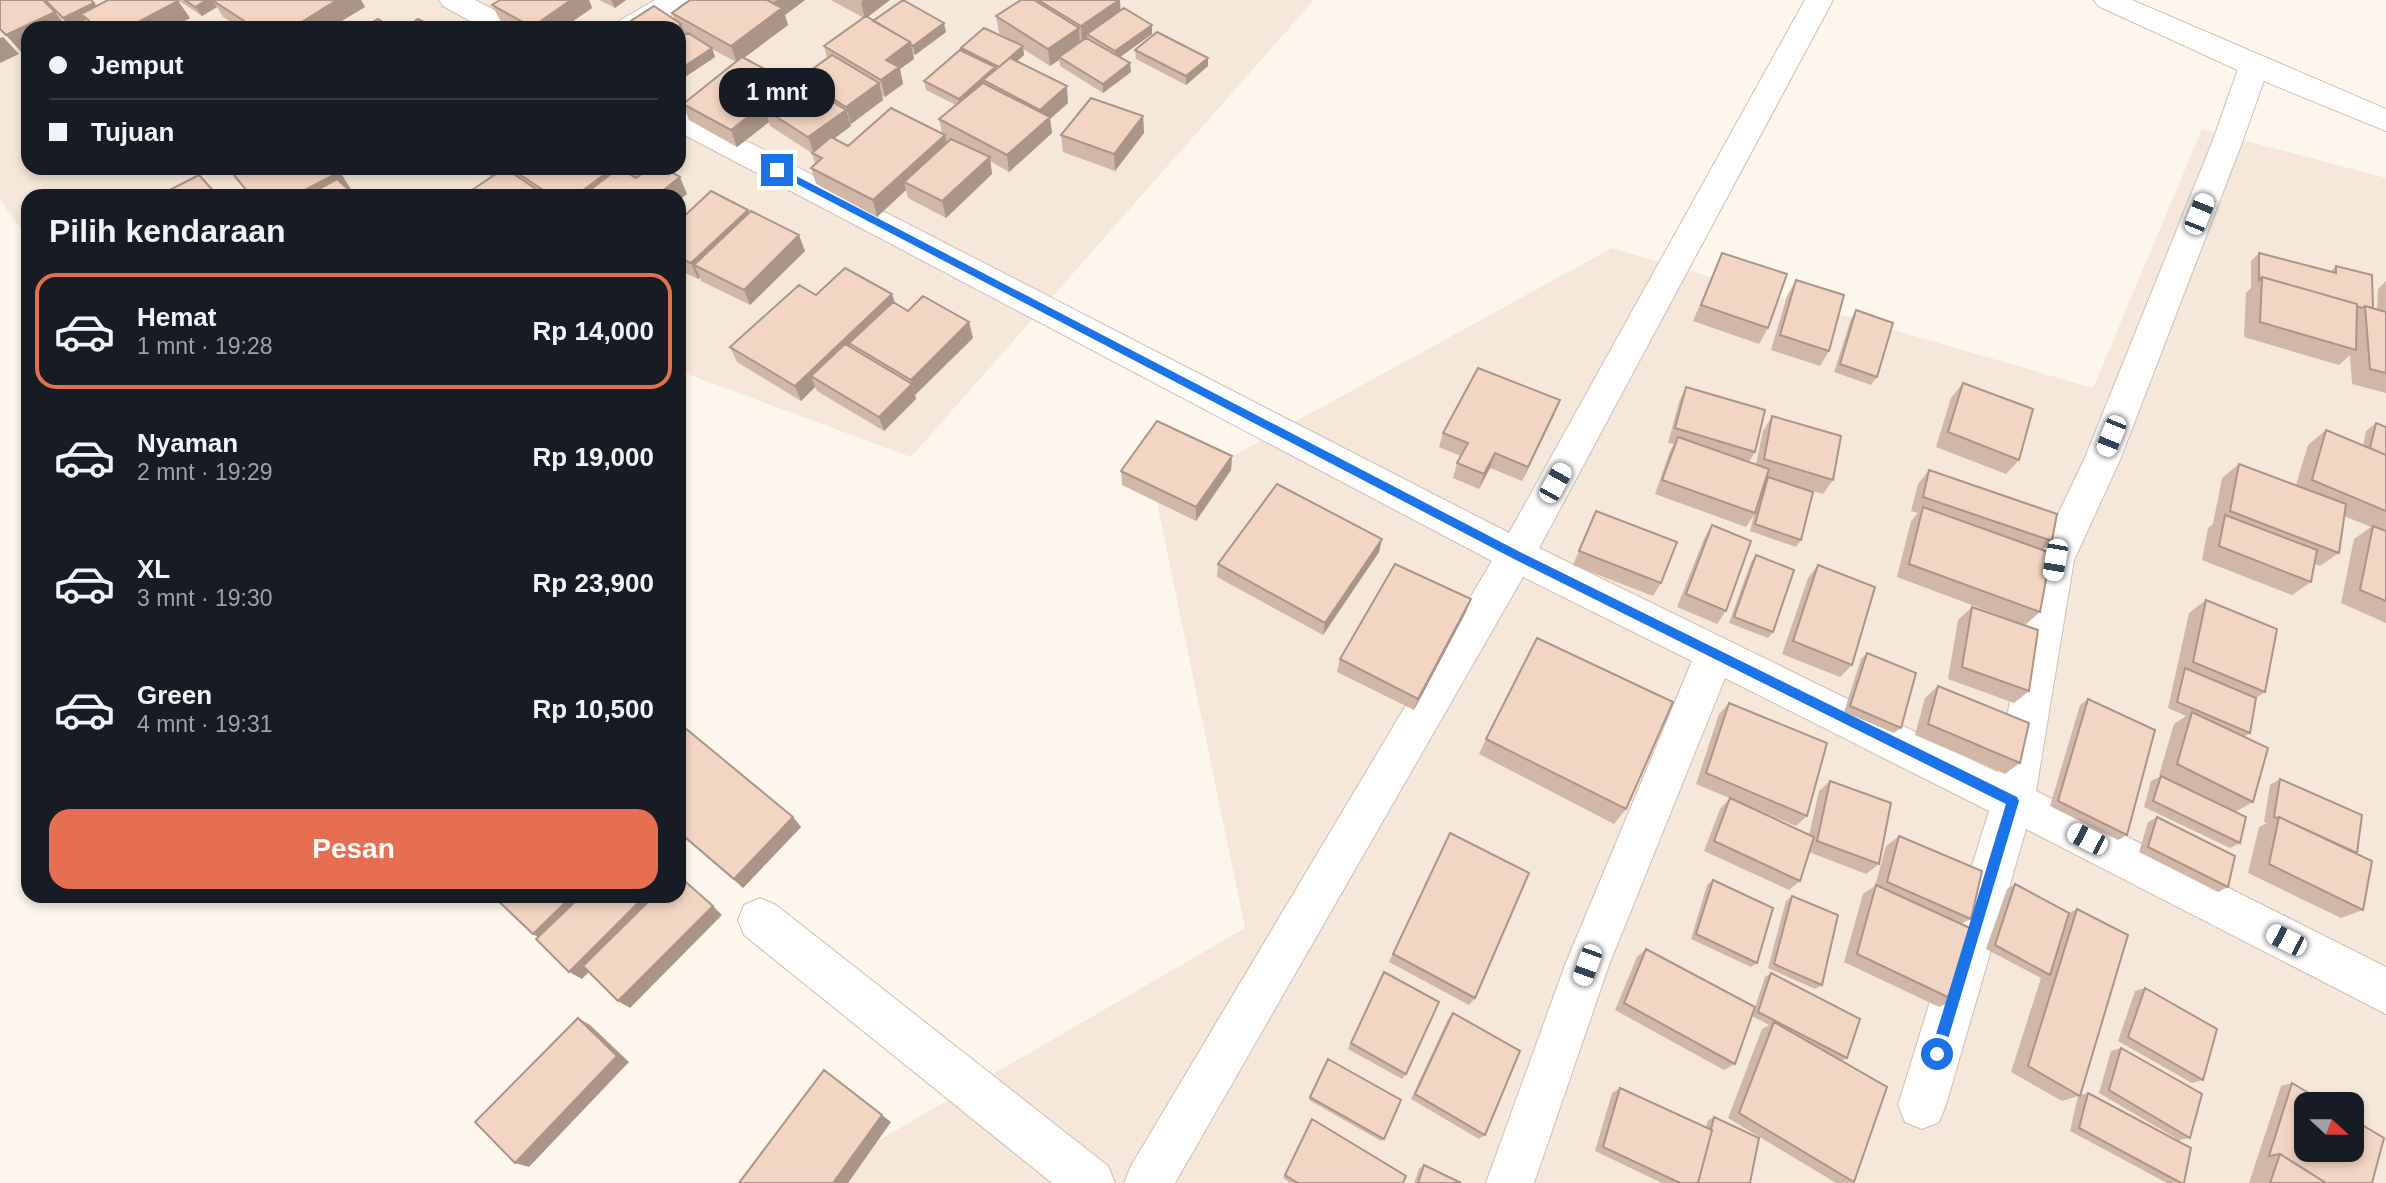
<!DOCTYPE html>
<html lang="id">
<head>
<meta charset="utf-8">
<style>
  body { margin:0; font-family:Helvetica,sans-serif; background:#242831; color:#f1f3f6; height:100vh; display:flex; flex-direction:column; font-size:26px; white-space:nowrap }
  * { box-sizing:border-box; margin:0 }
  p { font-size:23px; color:#9ea1a6 }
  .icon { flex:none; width:38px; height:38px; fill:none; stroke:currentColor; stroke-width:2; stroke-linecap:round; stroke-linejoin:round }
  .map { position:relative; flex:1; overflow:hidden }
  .side { position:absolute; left:21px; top:189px; width:665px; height:714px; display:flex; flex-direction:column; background:#171b24; border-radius:21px; box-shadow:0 4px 10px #0003 }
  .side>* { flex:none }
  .banner { position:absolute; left:21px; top:21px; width:665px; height:154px; border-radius:21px; box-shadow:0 4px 10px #0003; display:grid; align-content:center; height:154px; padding:0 28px; background:#171b24 }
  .needle { width:46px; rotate:111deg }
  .tools { position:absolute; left:2294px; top:1092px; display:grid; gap:14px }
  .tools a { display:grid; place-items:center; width:70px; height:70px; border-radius:14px; background:#171b24; box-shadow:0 4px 10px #0003; font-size:35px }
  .end { position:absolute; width:32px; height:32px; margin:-16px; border:9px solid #1a73e8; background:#fff; box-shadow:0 0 0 4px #fff }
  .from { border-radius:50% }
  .bubble { position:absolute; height:49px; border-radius:21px; background:#171b24; box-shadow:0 4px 10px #0003; font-size:23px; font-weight:600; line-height:49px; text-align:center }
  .car { position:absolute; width:21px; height:42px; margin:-21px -10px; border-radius:9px; box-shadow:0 0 5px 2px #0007; background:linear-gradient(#fff 24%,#345 0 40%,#fff 0 76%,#345 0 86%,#fff 0) }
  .banner b { display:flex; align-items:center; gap:24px; height:66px; font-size:26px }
  .banner b+b { border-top:2px solid #363941 }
  .banner i { width:18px; height:18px; background:#f1f3f6 }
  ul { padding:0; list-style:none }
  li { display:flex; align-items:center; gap:21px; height:116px; margin:0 14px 10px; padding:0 14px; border:4px solid transparent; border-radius:21px }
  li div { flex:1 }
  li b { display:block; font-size:26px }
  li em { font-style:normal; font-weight:600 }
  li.current { border-color:#e76f51 }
  li>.icon { width:63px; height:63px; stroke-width:1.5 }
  h2 { padding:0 28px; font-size:32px; line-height:84px }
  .cta { display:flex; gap:14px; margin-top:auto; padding:14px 28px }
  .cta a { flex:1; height:80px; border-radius:21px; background:#e76f51; color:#fff; font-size:28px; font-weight:600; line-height:80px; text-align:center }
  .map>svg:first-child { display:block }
  .residential { fill:#f5e8da; fill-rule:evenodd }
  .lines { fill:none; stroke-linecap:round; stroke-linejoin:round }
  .street-casing { stroke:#d1beb0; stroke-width:2 }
  .secondary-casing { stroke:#d6c0b0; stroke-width:2 }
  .street { fill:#fff; fill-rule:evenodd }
  .secondary { fill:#fff; fill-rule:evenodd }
  .wall { fill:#d1b7a8 }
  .shaded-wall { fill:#aa9588 }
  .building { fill:#f3d5c3; stroke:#aa9588; stroke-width:2 }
  .route { fill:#1a73e8 }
</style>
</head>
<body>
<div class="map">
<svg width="2386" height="1183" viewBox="0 0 2386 1183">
  <rect width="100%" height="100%" fill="#fdf6ec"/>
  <path class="residential" d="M0,0H1314L911,457L679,371V196H28V239L0,200ZM28,28H679V168H28Z
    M2202,129L2386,178V1183H805L1245,928L1156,498L1612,248L2093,388ZM2306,1104H2352V1150H2306Z"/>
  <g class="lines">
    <defs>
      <path id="street" d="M439,0H475L516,21L520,28H483L443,6Z
        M655,0H690L686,6L650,28H615L619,21Z
        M1805,0H1833L1539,548L1997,772L2036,560L2084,460L2213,140L2239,66L2244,59L2254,56L2264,59L2269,66L2243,140L2120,460L2074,560L2036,791L2386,967V1014L2026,829L1946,1105L1939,1122L1922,1129L1905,1122L1898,1105L1989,811L1725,678L1609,965L1534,1183H1486L1565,965L1692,661L1523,577L1175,1183H1124L1131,1166L1492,561L679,132V109L690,112L1509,533Z
        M760,898L776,905L1108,1166L1115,1183H1052L744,935L738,920L744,905Z"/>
      <path id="secondary" d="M2094,0H2132L2386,109V131L2244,73L2098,6Z"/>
    </defs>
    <use href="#street" class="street-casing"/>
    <use href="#secondary" class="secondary-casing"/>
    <use href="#street" class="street"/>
    <use href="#secondary" class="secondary"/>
  </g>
  <path class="wall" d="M44,0H91L96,6L178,1L190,18L172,28H93L86,20L70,27Z
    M178,0H361L365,7L330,28H241L223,17L217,7L202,16Z
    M500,0H589L592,8L563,28H511L501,22L492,5Z
    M599,0H626L615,8Z
    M690,0H805L785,15L788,25L744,58L791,83L793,89L801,83L800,78L827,58L824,46L864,18L831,0H890L867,17L873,21L946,32L915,55L913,54L914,59L900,69L903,84L885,97L882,96L883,100L851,124L850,123L851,126L834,138L848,146L942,133L939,119L956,105L926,90L924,81L961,51V48L1009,39L999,33L996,16L1038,3V0H1120V11L1152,25V34L1120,57L1131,72L1103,93L1060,66L1059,60L1050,66L1023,49L1024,55L1017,61L1068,103L1050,119L1052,133L1009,172L990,161L992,174L946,218L908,198L906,190L877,217L816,184L811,168L815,164L812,153L770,126L769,122L737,147L689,120L683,104L736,62L712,49L715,57L679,81L674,19L672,13Z
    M1135,50L1208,58V66L1186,85L1136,59Z
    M1143,116L1144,133L1115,171L1063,152L1061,135Z
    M477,168H668L666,169L687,194L679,200V196H463L492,177Z
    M749,213L805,251L750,305L701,281L700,277L698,279L679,270V221Z
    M1722,253L1768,328L1759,344L1693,321Z
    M2259,253L2330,272L2336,266L2373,308L2377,309L2378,289L2386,281V393L2352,384L2350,355L2339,365L2244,337L2246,293L2251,288V261Z
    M1796,280L1829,351L1820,366L1771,350L1787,296Z
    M892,294L895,303L908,311L969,322L973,338L915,395L916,399L884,431L817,391L815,387L801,401L737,362L730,347L816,295Z
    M1856,310L1877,377L1871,385L1834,372L1851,319Z
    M1963,383L2019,460L2006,474L1936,447L1951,398Z
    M1686,387L1755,452L1749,462L1756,464L1763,431L1772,416L1833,480L1823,494L1791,485L1801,540L1796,547L1750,531L1754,515L1746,527L1655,494L1670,451L1674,444L1668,443L1679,402Z
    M1554,415L1522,481L1490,468L1479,489L1453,478L1457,463L1461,456L1439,447L1443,433Z
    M2376,423L2386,427V623L2341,603L2354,539L2371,527L2344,516L2339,553L2320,566L2315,564L2311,582L2292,595L2202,560L2208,528L2213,524L2222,478L2239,464L2296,485L2308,445L2326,430L2363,446L2366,431Z
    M1232,456L1231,470L1196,521L1122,485L1121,471Z
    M1929,470L2052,541L2042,550L2040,612L2025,625L1897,577L1911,521L1918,513L1911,511L1918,484Z
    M1596,511L1661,583L1653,596L1573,565Z
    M1712,525L1726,611L1717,624L1677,607L1704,539Z
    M1382,539L1379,552L1323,635L1217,577L1218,564Z
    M1756,555L1773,632L1768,638L1729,623L1751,562Z
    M1818,565L1852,665L1840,677L1782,654L1808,578Z
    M2206,600L2265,692L2256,698L2250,733L2244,737L2253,802L2235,812L2240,843L2230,848L2144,807L2151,781L2161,776L2174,782L2159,775L2174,724L2186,716L2168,708L2189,613Z
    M1972,607L2029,691L2014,703L1948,679L1958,620Z
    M1466,612L1414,710L1337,672L1340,659Z
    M1867,653L1901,728L1894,733L1844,712L1861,659Z
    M1938,686L2020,763L2005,774L1915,735L1925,698Z
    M2088,699L2127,835L2118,840L2050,806L2080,705Z
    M1729,703L1807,816L1796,826L1696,784L1719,714Z
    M679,723L793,817L801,827L743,888L679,833Z
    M1486,739L1626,809L1614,824L1479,754Z
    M2280,779L2356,854L2363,910L2341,918L2248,873L2259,827L2267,823L2264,822L2270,785Z
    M1830,781L1879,864L1866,874L1809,852L1800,881L1789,890L1704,851L1720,809L1730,798L1809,835L1819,791Z
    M2157,817L2228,887L2218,892L2139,852L2148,822Z
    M1450,833L1475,998L1469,1005L1389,962Z
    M1899,836L1971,919L1961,924L1954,1000L1939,1007L1844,962L1863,894L1875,886L1886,846Z
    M1713,880L1757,963L1751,967L1691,939L1707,885Z
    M2015,884L2069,913L2077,909L2080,1095L2088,1093L2184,1183H2167L2070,1131L2078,1096L2062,1101L2011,1072L2041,978L1986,949L2007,889Z
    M1792,896L1822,985L1815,989L1768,968L1786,901Z
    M1646,949L1735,1064L1724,1070L1615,1010L1637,957Z
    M1384,972L1406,1074L1402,1079L1348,1049Z
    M1771,973L1847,1058L1841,1061L1854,1182L1849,1183H1836L1728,1118L1762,1029L1769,1025L1752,1016L1765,977Z
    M2145,988L2203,1080L2192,1083L2118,1041L2135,991Z
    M1453,1013L1485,1135L1479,1139L1411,1099L1448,1019Z
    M2121,1048L2190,1138L2179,1140L2099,1093L2111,1051Z
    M1328,1059L1384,1139L1381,1141L1309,1100Z
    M2292,1083L2372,1183H2249L2281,1086Z
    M1620,1088L1706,1127L1708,1120L1714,1117L1750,1183H1662L1595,1151L1612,1093Z
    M1312,1119L1403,1183H1290L1283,1178Z
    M1424,1165L1461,1183H1414L1419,1169Z"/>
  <path class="shaded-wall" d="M207,0H211L217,7L202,16L195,7Z
    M337,0H361L365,7L330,28H292Z
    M571,0H589L592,8L563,28H533L532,27Z
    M611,0H626L615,8Z
    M777,0H805L785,15L788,25L737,63L731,46L777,12L774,2Z
    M863,0H890L865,19L861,2Z
    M1120,0L1121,17L1087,34V40L1082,43L1081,26Z
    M178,1L190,18L172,28H127Z
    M94,3L102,12L81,14L86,20L70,27L63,18Z
    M55,12L68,28H28V49L21,52L6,35Z
    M944,23L946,32L915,55L913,46Z
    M681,24L688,41L679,46V28H675Z
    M1152,25V34L1116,60L1115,51Z
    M1079,28L1080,45L1059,57V60L1050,66L1048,49Z
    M3,37L19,54L0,63V38Z
    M910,42L914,59L900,69L903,84L885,97L881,80L886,60Z
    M1023,46L1024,55L1001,76L999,67Z
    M712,48L715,57L679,81V70Z
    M1208,58V66L1186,85V76Z
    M1130,63L1131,72L1103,93V84Z
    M995,67L996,76L983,80L984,87L961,108L959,99Z
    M791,83L796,99L764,109L769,122L737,147L731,130Z
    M879,83L883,100L851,124L846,107Z
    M1067,86L1068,103L1050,119L1052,133L1009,172L1007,155L1042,124L1040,110Z
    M846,110L851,126L814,154L808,137Z
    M1143,116L1144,133L1115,171L1114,154Z
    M945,135L948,151L904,182L906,190L877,217L873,200Z
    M990,157L992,174L946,218L942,201Z
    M613,168H627L631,177L606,196H575Z
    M638,168H668L644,186L636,169Z
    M340,172L351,189L337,196H293Z
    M680,177L687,194L679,200V196H656Z
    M748,210L755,226L694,265L700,277L698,279L691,263Z
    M799,235L805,251L750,305L744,290Z
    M892,294L897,310L849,343L852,352L811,376L815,387L801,401L795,386Z
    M969,322L973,338L915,395L911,380Z
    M912,384L916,399L884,431L879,417Z
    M1560,400L1554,415L1522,481L1528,467Z
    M1495,453L1490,468L1479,489L1484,474Z
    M1232,456L1231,470L1196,521V507Z
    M1382,539L1379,552L1323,635L1325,623Z
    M1471,599L1466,612L1414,710L1418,699Z
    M793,817L801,827L743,888L734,879Z
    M679,870L685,875L679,881Z
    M572,896H593L546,942L533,934Z
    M645,896H664L582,979L569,972Z
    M713,906L722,915L630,1008L618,1001Z
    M578,1018L590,1025L629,1062L529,1167L515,1163Z
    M835,1079L891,1122L848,1183H833Z"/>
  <path class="building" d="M0,0H43L55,12L6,35L0,29Z
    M45,0H91L94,3L63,18Z
    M108,0H176L178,1L127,28H98L81,14Z
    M185,0H207L195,7Z
    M212,0H337L292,28H255Z
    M500,0H571L532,27L492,5Z
    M690,0H767L782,8L731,46L672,13Z
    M903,0L944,23L913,46L911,45L910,42L873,21Z
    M1021,0H1034L1079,28L1048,49L996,16Z
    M1038,0H1119L1081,26Z
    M654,6L681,24L675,28H620Z
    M1124,8L1152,25L1115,51L1087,34Z
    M866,16L910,42L886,60L899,67L881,80L824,46Z
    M378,19L391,28H362Z
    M418,19L435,28H405Z
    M984,28L1023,46L999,67L961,48Z
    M1157,32L1208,58L1186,76L1135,50Z
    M688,33L712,48L679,70V39Z
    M1086,38L1130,63L1103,84L1059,57Z
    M960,50L995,67L959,99L924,81Z
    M832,55L879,83L846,107L800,78Z
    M742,57L791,83L731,130L683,104Z
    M1010,58L1067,86L1040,110L983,80Z
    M802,83L846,110L808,137L764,109Z
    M983,83L1050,117L1007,155L939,119Z
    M1091,98L1143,116L1114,154L1061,135Z
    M891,108L945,135L873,200L811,168L822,158L812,153L831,137L848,146Z
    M951,139L990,157L942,201L904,182Z
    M231,168H336L340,172L293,196H251L229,169Z
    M487,168H501L495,173Z
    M505,168L546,196H463Z
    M510,168H613L575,196H552Z
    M619,168L636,178L649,168H664L680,177L656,196H582Z
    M199,175L218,196H158Z
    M337,179L355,196H306Z
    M711,191L748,210L691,263L679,258V221Z
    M751,211L799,235L744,290L694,265Z
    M1722,253L1787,274L1768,328L1701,305Z
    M2259,253L2336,273V266L2372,275L2373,308L2365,306L2362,308L2357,306V304L2262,277L2259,280Z
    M845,268L892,294L795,386L730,347L799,285L816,295Z
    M2262,277L2357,304L2356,350L2260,322Z
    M1796,280L1844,295L1829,351L1780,335Z
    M923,296L969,322L911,380L849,343L893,302L908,311Z
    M2365,306L2386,312V373L2370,369Z
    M1856,310L1893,323L1877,377L1840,364Z
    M845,344L912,384L879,417L811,376Z
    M1478,368L1560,400L1528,467L1495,453L1484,474L1457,463L1468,443L1443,433Z
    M1963,383L2033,409L2019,460L1948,432Z
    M1686,387L1765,410L1755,452L1675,428Z
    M1772,416L1841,436L1833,480L1764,459Z
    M1157,421L1232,456L1196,507L1121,471Z
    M2376,423L2386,427V455L2370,448Z
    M2326,430L2386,455V511L2312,480Z
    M1678,437L1769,469L1755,513L1662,480Z
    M2239,464L2346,504L2339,553L2230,511Z
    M1929,470L2057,514L2052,541L1923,497Z
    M1768,477L1813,492L1801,540L1755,524Z
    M1277,484L1382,539L1325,623L1218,564Z
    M1923,507L2051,553L2040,612L1909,564Z
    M1596,511L1677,542L1661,583L1579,551Z
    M2225,515L2317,550L2311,582L2219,546Z
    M1712,525L1751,541L1726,611L1686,594Z
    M2373,526L2386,531V601L2360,590Z
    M1756,555L1794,570L1773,632L1734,617Z
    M1395,564L1471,599L1418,699L1340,659Z
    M1818,565L1875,587L1852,665L1793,641Z
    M2206,600L2277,629L2265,692L2193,662Z
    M1972,607L2038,630L2029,691L1962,667Z
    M1537,638L1673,702L1626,809L1486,739Z
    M1867,653L1916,673L1901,728L1850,706Z
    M2185,668L2256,698L2250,733L2177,702Z
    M1938,686L2029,723L2020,763L1928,724Z
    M2088,699L2155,730L2127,835L2058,801Z
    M1729,703L1827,743L1807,816L1706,773Z
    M2192,712L2268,748L2253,802L2177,764Z
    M679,723L793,817L734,879L679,832Z
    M2161,776L2246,817L2240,843L2153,801Z
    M2280,779L2362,815L2357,853L2279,817L2277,818L2274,817Z
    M1830,781L1891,803L1879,864L1817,841Z
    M1730,798L1814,837L1800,881L1714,841Z
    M2157,817L2235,856L2228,887L2148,847Z
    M2279,817L2372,861L2363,910L2269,864Z
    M1450,833L1529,873L1475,998L1393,954Z
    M1899,836L1982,871L1971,919L1887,882Z
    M679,876L713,906L618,1001L583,966L654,896H679Z
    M1713,880L1773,908L1757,963L1696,934Z
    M2015,884L2069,913L2050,975L1995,945Z
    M1876,885L1970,928L1954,1000L1857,954Z
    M493,896H572L533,934Z
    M581,896H645L569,972L536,939Z
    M1792,896L1838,915L1822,985L1774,964Z
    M2077,909L2128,935L2080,1096L2028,1066Z
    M1646,949L1755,1007L1735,1064L1624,1003Z
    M1384,972L1439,1002L1406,1074L1351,1043Z
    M1771,973L1860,1019L1847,1058L1758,1012Z
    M2145,988L2217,1029L2203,1080L2128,1037Z
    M1453,1013L1520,1051L1485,1135L1415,1094Z
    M578,1018L617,1056L515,1163L475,1122Z
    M1774,1022L1887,1087L1854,1182L1739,1113Z
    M2121,1048L2202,1094L2190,1138L2109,1090Z
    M1328,1059L1401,1100L1384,1139L1310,1097Z
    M824,1070L882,1115L833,1183H739Z
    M2292,1083L2327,1104H2306V1150H2352V1119L2384,1138L2372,1183H2326L2280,1154L2269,1156Z
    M1620,1088L1712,1130L1698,1183H1680L1603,1147Z
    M2088,1093L2191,1148L2184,1183H2181L2079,1128Z
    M1714,1117L1759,1138L1750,1183H1698L1712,1130L1711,1129Z
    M1312,1119L1406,1176L1403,1183H1298L1285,1175Z
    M2280,1154L2326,1183H2270Z
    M1424,1165L1461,1183H1418Z"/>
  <path class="route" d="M774,168H781L1520,552L2017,797L2019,801L1942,1059L1937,1061L1930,1054L2006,804L1512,558L774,172Z"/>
</svg>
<div class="tools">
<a><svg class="needle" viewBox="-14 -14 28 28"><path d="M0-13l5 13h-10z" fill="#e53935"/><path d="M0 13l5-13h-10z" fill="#9ea1a6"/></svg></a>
</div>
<i class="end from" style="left:1937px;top:1054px"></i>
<i class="end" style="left:777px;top:170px"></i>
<div class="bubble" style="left:719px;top:68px;width:116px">1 mnt</div>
<i class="car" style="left:2199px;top:214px;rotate:22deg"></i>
<i class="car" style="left:2111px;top:436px;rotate:202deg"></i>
<i class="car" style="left:1555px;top:483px;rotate:29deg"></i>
<i class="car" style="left:2055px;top:560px;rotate:190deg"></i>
<i class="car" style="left:2087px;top:839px;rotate:297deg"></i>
<i class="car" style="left:2286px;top:940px;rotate:297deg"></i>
<i class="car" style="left:1587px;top:965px;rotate:200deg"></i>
<div class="banner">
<b><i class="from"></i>Jemput</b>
<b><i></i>Tujuan</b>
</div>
<section class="side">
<h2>Pilih kendaraan</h2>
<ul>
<li class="current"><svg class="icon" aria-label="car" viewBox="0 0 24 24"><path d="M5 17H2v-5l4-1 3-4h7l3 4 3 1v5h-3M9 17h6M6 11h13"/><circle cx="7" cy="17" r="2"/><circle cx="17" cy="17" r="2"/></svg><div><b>Hemat</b><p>1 mnt · 19:28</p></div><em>Rp 14,000</em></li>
<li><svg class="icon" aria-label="car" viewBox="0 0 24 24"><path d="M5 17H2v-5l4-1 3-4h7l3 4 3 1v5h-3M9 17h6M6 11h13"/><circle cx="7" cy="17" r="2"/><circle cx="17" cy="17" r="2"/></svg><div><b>Nyaman</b><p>2 mnt · 19:29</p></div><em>Rp 19,000</em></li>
<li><svg class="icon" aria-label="car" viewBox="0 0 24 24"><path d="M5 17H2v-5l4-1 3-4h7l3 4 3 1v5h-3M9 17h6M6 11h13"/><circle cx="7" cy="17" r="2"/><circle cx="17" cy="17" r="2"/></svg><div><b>XL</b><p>3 mnt · 19:30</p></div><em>Rp 23,900</em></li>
<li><svg class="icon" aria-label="car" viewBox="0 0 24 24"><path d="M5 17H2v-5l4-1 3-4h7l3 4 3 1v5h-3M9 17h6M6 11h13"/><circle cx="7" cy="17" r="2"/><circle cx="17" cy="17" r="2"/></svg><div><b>Green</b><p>4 mnt · 19:31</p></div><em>Rp 10,500</em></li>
</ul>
<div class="cta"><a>Pesan</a></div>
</section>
</div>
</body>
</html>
